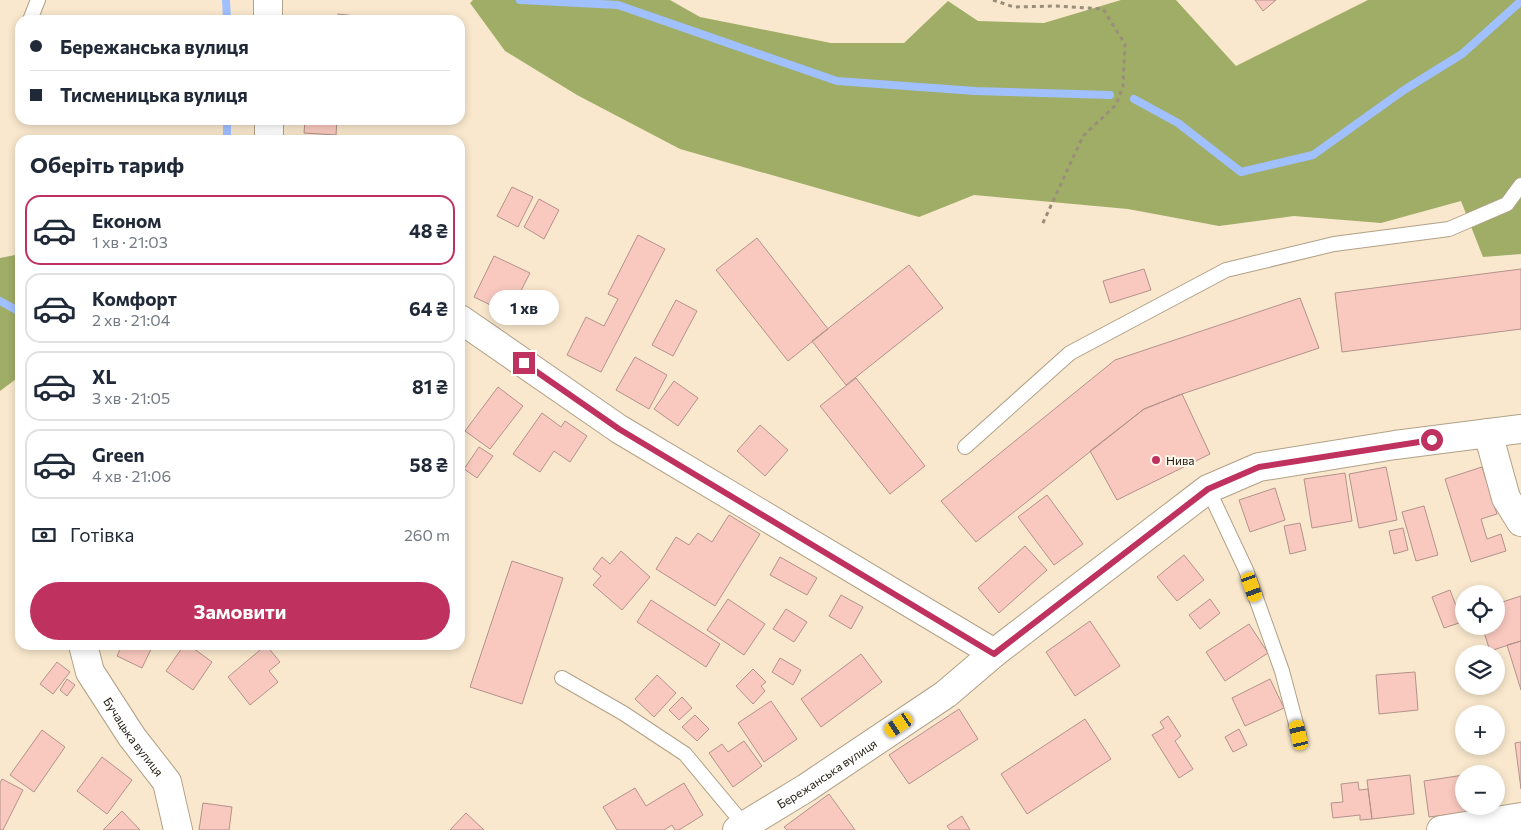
<!DOCTYPE html>
<html lang="uk">
<head>
<meta charset="utf-8">
<style>
  body { margin:0; font-family:Commissioner,sans-serif; background:#f6f6f7; color:#1f2937; height:100vh; display:flex; flex-direction:column; font-size:19px; white-space:nowrap }
  * { box-sizing:border-box; margin:0 }
  p { font-size:16px; color:#747a83 }
  .icon { flex:none; width:28px; height:28px; fill:none; stroke:currentColor; stroke-width:2; stroke-linecap:round; stroke-linejoin:round }
  .map { position:relative; flex:1; overflow:hidden }
  .details { position:absolute; left:15px; top:135px; width:450px; height:515px; display:flex; flex-direction:column; background:#fff; border-radius:15px; box-shadow:0 2px 8px #0003 }
  .details>* { flex:none }
  .banner { position:absolute; left:15px; top:15px; width:450px; height:110px; border-radius:15px; box-shadow:0 2px 8px #0003; display:grid; align-content:center; height:110px; padding:0 15px; background:#fff }
  .fabs { position:absolute; left:1455px; top:585px; display:grid; gap:10px }
  .fabs a { display:grid; place-items:center; width:50px; height:50px; border-radius:50%; background:#fff; box-shadow:0 2px 8px #0003; font-size:25px }
  .end { position:absolute; width:22px; height:22px; margin:-11px; border:6px solid #bf315e; background:#fff; box-shadow:0 0 0 2px #fff }
  .from { border-radius:50% }
  .bubble { position:absolute; height:35px; border-radius:18px; background:#fff; box-shadow:0 2px 8px #0003; font-size:16px; font-weight:700; line-height:35px; text-align:center }
  .car { position:absolute; width:15px; height:30px; margin:-15px -8px; border-radius:6px; box-shadow:0 0 4px 1px #0007; background:linear-gradient(#f5c518 24%,#345 0 40%,#f5c518 0 76%,#345 0 86%,#f5c518 0) }
  .banner b { display:flex; align-items:center; gap:18px; height:48px; font-size:19px }
  .banner b+b { border-top:1px solid #e0e1e3 }
  .banner i { width:12px; height:12px; background:#1f2937 }
  ul { padding:0; list-style:none }
  li { display:flex; align-items:center; gap:15px; height:70px; margin:0 10px 8px; padding:0 5px; border:2px solid #e0e1e3; border-radius:15px }
  li div { flex:1 }
  li b { display:block; font-size:19px }
  li em { font-style:normal; font-weight:700 }
  li.current { border-color:#bf315e }
  li>.icon { width:45px; height:45px; stroke-width:1.5 }
  h2 { padding:0 15px; font-size:22px; line-height:60px }
  .pay { display:flex; align-items:center; gap:12px; height:55px; padding:0 15px; font-size:19px }
  .pay p { margin-inline-start:auto }
  .action { display:flex; gap:10px; margin-top:auto; padding:10px 15px }
  .action a { flex:1; height:58px; border-radius:30px; background:#bf315e; color:#fff; font-size:20px; font-weight:700; line-height:58px; text-align:center }
  .map>svg:first-child { display:block }
  .forest { fill:#9fad67 }
  .lines { fill:none; stroke-linecap:round; stroke-linejoin:round }
  .stream { stroke:#a0c0ff; stroke-width:8 }
  .building { fill:#f9c9bf; stroke:#b3928c }
  .service-casing { stroke:#b1a187; stroke-width:16 }
  .minor-casing { stroke:#b1a187; stroke-width:30 }
  .path { stroke:#9a8e7a; stroke-width:3; stroke-dasharray:4 4; stroke-linecap:butt }
  .service { stroke:#fff; stroke-width:14 }
  .minor { stroke:#fff; stroke-width:28 }
  .route { stroke:#bf315e; stroke-width:6 }
  .poi-dot { fill:#bf315e; stroke:#fef7ec; stroke-width:2 }
  .labels { text-anchor:middle; dominant-baseline:central; stroke-width:4; stroke-linejoin:round; paint-order:stroke }
  .poi-label { font-size:12px; fill:#201a10; stroke:#fef7ec; text-anchor:start }
  .street-label { font-size:12px; fill:#201a10; stroke:#fef7ec }
</style>
</head>
<body>
<div class="map">
<svg width="1521" height="830" viewBox="0 0 1521 830">
  <rect width="100%" height="100%" fill="#f9e8cd"/>
  <path class="forest" d="M473,0H670L700,17L831,43H904L948,1L978,21L1044,23L1121,0H1176L1236,66L1368,0H1521V254L1483,257L1461,201L1381,223L1294,216L1219,226L1128,209L974,195L919,217L680,149L577,95L505,51L470,3Z
    M20,254V376L0,391V258Z"/>
  <g class="lines">
    <path class="stream" d="M226,0L227,20
      M520,0L618,5L837,81L975,91L1110,95
      M1134,99L1178,123L1241,172L1313,155L1404,90L1462,54L1521,1
      M227,140V120
      M0,301L20,312"/>
  </g>
  <path class="building" d="M1255,0H1276L1263,11Z
    M338,14L393,20H338Z
    M305,120H337L336,135L304,133Z
    M512,187L533,197L518,227L497,216Z
    M539,199L559,210L544,239L524,227Z
    M638,235L665,249L601,372L567,355L586,317L604,326L618,299L608,294Z
    M757,238L828,329L788,361L716,270Z
    M494,256L530,273L509,314L474,297Z
    M909,265L943,308L846,385L812,341Z
    M1144,269L1151,290L1110,303L1103,281Z
    M1521,269V329L1342,352L1335,293Z
    M1300,298L1319,348L1182,394L1144,409L976,542L941,501L1115,360Z
    M676,300L697,311L673,356L652,345Z
    M635,357L667,375L649,409L616,390Z
    M856,378L925,466L890,494L820,406Z
    M674,381L698,398L678,426L654,409Z
    M498,387L523,406L490,449L465,431Z
    M1182,394L1210,454L1117,500L1090,451L1144,409Z
    M542,413L561,427L565,421L587,436L570,462L554,451L540,472L513,454Z
    M760,425L788,450L765,476L737,451Z
    M479,447L493,456L477,478L464,469Z
    M1386,467L1397,520L1359,528L1349,474Z
    M1482,467L1497,514L1481,519L1487,539L1501,534L1506,551L1471,562L1445,479Z
    M1345,473L1352,521L1312,528L1304,479Z
    M1275,488L1285,520L1250,532L1239,500Z
    M1047,495L1083,544L1054,565L1018,517Z
    M1424,506L1438,555L1416,561L1402,512Z
    M729,515L760,534L715,606L656,569L676,537L689,545L698,533L712,542Z
    M1300,523L1306,550L1290,554L1284,526Z
    M1403,528L1408,550L1394,554L1389,531Z
    M1025,546L1047,570L999,613L978,588Z
    M621,551L650,577L622,610L593,585L601,576L593,569L602,557L610,564Z
    M1184,555L1204,580L1177,601L1157,577Z
    M780,557L817,578L807,595L770,575Z
    M512,561L563,578L522,704L470,687Z
    M1450,590L1462,622L1444,628L1432,597Z
    M841,595L863,607L851,629L829,616Z
    M1521,596V641L1490,651L1482,626H1496V604Z
    M728,599L765,624L744,655L707,630Z
    M1210,599L1220,613L1200,629L1189,615Z
    M651,600L720,644L706,667L637,622Z
    M786,609L807,622L794,642L773,629Z
    M1090,621L1120,666L1075,696L1046,652Z
    M1249,624L1268,653L1225,681L1206,652Z
    M1521,641V690L1507,645Z
    M122,645H153L142,668L117,656Z
    M184,645H189L212,662L193,690L166,671Z
    M266,645L280,662L269,671L278,682L250,705L228,677Z
    M861,654L882,682L821,727L801,699Z
    M780,658L801,670L793,685L772,672Z
    M57,662L70,672L53,694L40,684Z
    M753,669L766,682L761,686L765,691L753,704L736,686Z
    M1415,672L1418,710L1379,714L1376,675Z
    M657,675L676,693L654,717L635,699Z
    M67,679L75,685L67,696L60,690Z
    M1270,679L1284,708L1245,726L1232,698Z
    M682,697L692,708L679,720L669,710Z
    M771,701L797,739L764,762L738,723Z
    M959,709L978,739L909,784L889,755Z
    M695,715L709,729L697,741L682,727Z
    M1168,716L1181,736L1175,741L1193,769L1179,778L1152,735L1164,728L1160,722Z
    M1085,719L1111,759L1027,814L1001,774Z
    M1239,729L1247,745L1233,752L1225,737Z
    M42,730L65,747L34,792L10,775Z
    M744,741L762,766L733,787L709,753L722,744L728,752Z
    M1521,742V789L1515,743Z
    M102,757L132,780L107,814L77,791Z
    M1410,775L1414,814L1372,819L1367,780Z
    M1464,775V806H1491L1492,809L1429,817L1424,781Z
    M2,779L23,790L3,830H0V783Z
    M1358,782L1359,790L1368,789L1372,819L1360,820V815L1333,818L1331,803L1343,802L1341,784Z
    M684,783L703,815L679,830H675L672,825L664,830H617L603,807L635,788L646,806Z
    M829,794L855,830H787L784,827Z
    M203,803L232,807L229,830H199Z
    M122,811L140,830H103Z
    M466,813L484,830H450Z
    M962,816L970,830H950L947,826Z"/>
  <g class="lines">
    <defs>
      <path id="service" d="M30,20L38,0
        M965,447L1070,353L1226,270L1334,244L1449,229L1507,204L1521,185
        M1208,489L1246,570L1282,671L1299,735
        M562,678L623,713L685,754L745,826"/>
      <g id="minor">
        <path d="M268,0V20"/>
        <path d="M269,120V140"/>
        <path d="M460,319L619,429L994,653"/>
        <path d="M1488,433L1506,498L1521,522"/>
        <path id="s1" d="M83,645L90,672L132,737L167,782L178,830"/>
        <path id="s2" d="M737,830L806,788L946,694L994,653L1208,489L1259,467L1395,445L1521,429"/>
        <path d="M1441,830L1521,817"/>
      </g>
    </defs>
    <use href="#service" class="service-casing"/>
    <use href="#minor" class="minor-casing"/>
    <path class="path" d="M993,0L1014,7L1056,6L1103,9L1125,44L1123,86L1116,105L1083,136L1042,225"/>
    <use href="#service" class="service"/>
    <use href="#minor" class="minor"/>
  </g>
  <g class="lines">
    <path class="route" d="M524,363L619,429L994,654L1208,489L1259,467L1432,440"/>
  </g>
  <circle class="poi-dot" cx="1156" cy="460" r="5"/>
  <g class="labels">
    <g class="poi-label">
      <text x="1166" y="460">Нива</text>
    </g>
    <g class="street-label">
      <text stroke="none"><textPath href="#s1" startOffset="106">Бучацька вулиця</textPath></text>
      <text stroke="none"><textPath href="#s2" startOffset="106">Бережанська вулиця</textPath></text>
    </g>
  </g>
</svg>
<div class="fabs">
<a><svg class="icon" aria-label="locate" viewBox="0 0 24 24"><circle cx="12" cy="12" r="6"/><path d="M12 2v4M12 18v4M2 12h4M18 12h4"/></svg></a>
<a><svg class="icon" aria-label="layers" viewBox="0 0 24 24"><path d="M12 4l9 5-9 5-9-5zM3 14l9 5 9-5"/></svg></a>
<a>+</a>
<a>−</a>
</div>
<i class="end from" style="left:1432px;top:440px"></i>
<i class="end" style="left:524px;top:363px"></i>
<div class="bubble" style="left:489px;top:290px;width:70px">1 хв</div>
<i class="car" style="left:1252px;top:587px;rotate:160deg"></i>
<i class="car" style="left:899px;top:725px;rotate:236deg"></i>
<i class="car" style="left:1299px;top:735px;rotate:347deg"></i>
<div class="banner">
<b><i class="from"></i>Бережанська вулиця</b>
<b><i></i>Тисменицька вулиця</b>
</div>
<section class="details">
<h2>Оберіть тариф</h2>
<ul>
<li class="current"><svg class="icon" aria-label="car" viewBox="0 0 24 24"><path d="M5 17H2v-5l4-1 3-4h7l3 4 3 1v5h-3M9 17h6M6 11h13"/><circle cx="7" cy="17" r="2"/><circle cx="17" cy="17" r="2"/></svg><div><b>Економ</b><p>1 хв · 21:03</p></div><em>48 ₴</em></li>
<li><svg class="icon" aria-label="car" viewBox="0 0 24 24"><path d="M5 17H2v-5l4-1 3-4h7l3 4 3 1v5h-3M9 17h6M6 11h13"/><circle cx="7" cy="17" r="2"/><circle cx="17" cy="17" r="2"/></svg><div><b>Комфорт</b><p>2 хв · 21:04</p></div><em>64 ₴</em></li>
<li><svg class="icon" aria-label="car" viewBox="0 0 24 24"><path d="M5 17H2v-5l4-1 3-4h7l3 4 3 1v5h-3M9 17h6M6 11h13"/><circle cx="7" cy="17" r="2"/><circle cx="17" cy="17" r="2"/></svg><div><b>XL</b><p>3 хв · 21:05</p></div><em>81 ₴</em></li>
<li><svg class="icon" aria-label="car" viewBox="0 0 24 24"><path d="M5 17H2v-5l4-1 3-4h7l3 4 3 1v5h-3M9 17h6M6 11h13"/><circle cx="7" cy="17" r="2"/><circle cx="17" cy="17" r="2"/></svg><div><b>Green</b><p>4 хв · 21:06</p></div><em>58 ₴</em></li>
</ul>
<div class="pay"><svg class="icon" aria-label="cash" viewBox="0 0 24 24"><path d="M3 7h18v10H3z"/><circle cx="12" cy="12" r="2"/></svg>Готівка<p>260 m</p></div>
<div class="action"><a>Замовити</a></div>
</section>
</div>
</body>
</html>
